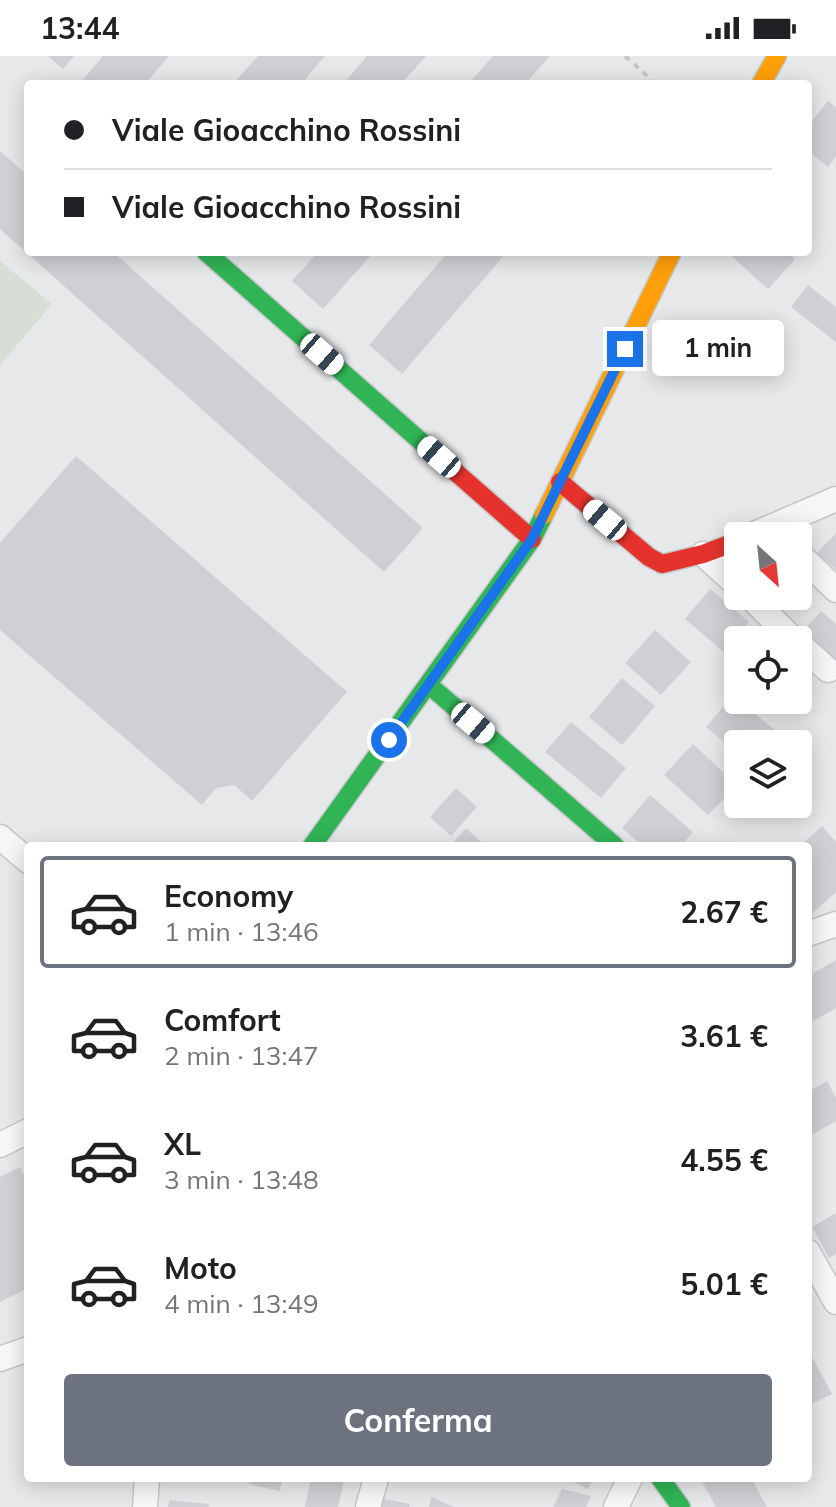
<!DOCTYPE html>
<html lang="it">
<head>
<meta charset="utf-8">
<style>
  body { margin:0; font-family:Mulish,sans-serif; background:#f2f2f2; color:#202124; height:100vh; display:flex; flex-direction:column; font-size:30px; white-space:nowrap }
  * { box-sizing:border-box; margin:0 }
  p { font-size:26px; color:#757577 }
  .icon { flex:none; width:44px; height:44px; fill:none; stroke:currentColor; stroke-width:2; stroke-linecap:round; stroke-linejoin:round }
  .map { position:relative; flex:1; overflow:hidden }
  .drawer { position:absolute; left:24px; top:786px; width:788px; height:640px; display:flex; flex-direction:column; background:#fff; border-radius:8px; box-shadow:0 4px 20px #0003 }
  .drawer>* { flex:none }
  .hud { position:absolute; left:24px; top:24px; width:788px; height:176px; border-radius:8px; box-shadow:0 4px 20px #0003; display:grid; align-content:center; height:176px; padding:0 40px; background:#fff }
  .needle { width:52px; rotate:153deg }
  .controls { position:absolute; left:724px; top:466px; display:grid; gap:16px }
  .controls a { display:grid; place-items:center; width:88px; height:88px; border-radius:8px; background:#fff; box-shadow:0 4px 20px #0003; font-size:40px }
  .end { position:absolute; width:36px; height:36px; margin:-18px; border:10px solid #1a73e8; background:#fff; box-shadow:0 0 0 4px #fff }
  .from { border-radius:50% }
  .bubble { position:absolute; height:56px; border-radius:8px; background:#fff; box-shadow:0 4px 20px #0003; font-size:26px; font-weight:700; line-height:56px; text-align:center }
  .car { position:absolute; width:24px; height:48px; margin:-24px -12px; border-radius:10px; box-shadow:0 0 6px 2px #0007; background:linear-gradient(#fff 24%,#345 0 40%,#fff 0 76%,#345 0 86%,#fff 0) }
  .hud b { display:flex; align-items:center; gap:28px; height:76px; font-size:30px }
  .hud b+b { border-top:2px solid #e0e0e0 }
  .hud i { width:20px; height:20px; background:#202124 }
  ul { padding:14px 0 0; list-style:none }
  li { display:flex; align-items:center; gap:24px; height:112px; margin:0 16px 12px; padding:0 24px; border:4px solid transparent; border-radius:8px }
  li div { flex:1 }
  li b { display:block; font-size:30px }
  li em { font-style:normal; font-weight:700 }
  li.selected { border-color:#6c737f }
  li>.icon { width:72px; height:72px; stroke-width:1.5 }
  .button { display:flex; gap:16px; margin-top:auto; padding:16px 40px }
  .button a { flex:1; height:92px; border-radius:8px; background:#6c737f; color:#fff; font-size:32px; font-weight:700; line-height:92px; text-align:center }
  .status { display:flex; justify-content:space-between; align-items:center; height:56px; padding:0 40px; background:#fff; direction:ltr }
  .status svg { height:22px; fill:currentColor }
  .map>svg:first-child { display:block }
  .green { fill:#d6ded6 }
  .building { fill:#ced0d3 }
  .lines { fill:none; stroke-linecap:round; stroke-linejoin:round }
  .street-casing { stroke:#c4c6c8; stroke-width:27 }
  .fast-casing { stroke:#c4c6c8; stroke-width:21 }
  .slow-casing { stroke:#c4c6c8; stroke-width:21 }
  .jam-casing { stroke:#c4c6c8; stroke-width:21 }
  .path { stroke:#c5c6ca; stroke-width:4; stroke-dasharray:6 6; stroke-linecap:butt }
  .street { stroke:#f5f6f7; stroke-width:24 }
  .fast { stroke:#30b455; stroke-width:18 }
  .slow { stroke:#ff9f0a; stroke-width:18 }
  .jam { stroke:#e5322d; stroke-width:18 }
  .route { stroke:#1a73e8; stroke-width:10 }
</style>
</head>
<body>
<div class="status"><b>13:44</b><svg viewBox="0 0 49 12"><path d="M0 12V9h3v3zM5 12V6h3v6zM10 12V3h3v9zM15 12V0h3v12zM26 1h20v11H26zM47 4h2v5h-2z"/></svg></div>
<div class="map">
<svg width="836" height="1451" viewBox="0 0 836 1451">
  <rect width="100%" height="100%" fill="#e6e8ea"/>
  <path class="green" d="M0,205L52,248L0,309Z"/>
  <path class="building" d="M48,0H74L63,13Z
    M103,0H169L145,28H79Z
    M258,0H325L301,28H233Z
    M367,0H426L401,28H343Z
    M493,0H550L525,28H468Z
    M828,45L836,51V100L828,111L808,95V70Z
    M0,95L28,120V196H113L423,472L384,516L0,173Z
    M318,196H374L323,253L292,225Z
    M448,196H507L402,318L369,289Z
    M727,196H787L795,203L768,233Z
    M808,229L836,251V286L791,251Z
    M76,400L347,636L252,745L234,729L216,732L202,749L0,574V487Z
    M836,477V514L817,497Z
    M710,533L749,566L724,596L685,563Z
    M821,555L836,568V619L795,584Z
    M655,574L691,606L661,639L625,607Z
    M622,622L655,650L622,689L589,661Z
    M733,639L738,644L792,688H738V698L706,671Z
    M571,666L626,712L601,742L545,696Z
    M693,688L737,729L708,759L664,719Z
    M456,732L477,751L451,780L430,761Z
    M650,739L693,776L681,790H643L622,772Z
    M822,770L836,786V836L808,861V790H800Z
    M466,772L485,790H450Z
    M836,904V952L808,968V920Z
    M827,1025L836,1042V1065L808,1081V1036Z
    M20,1111L28,1128V1232L0,1246V1121Z
    M836,1157V1198L829,1202L812,1171Z
    M808,1293L832,1338L808,1350Z
    M249,1422H282L280,1435L249,1428Z
    M311,1422L344,1424L338,1451H305Z
    M565,1422H594L588,1433Z
    M700,1422H751L767,1451H716Z
    M562,1433L591,1440L586,1451H553Z
    M431,1441L454,1451H429Z
    M380,1442L410,1448L409,1451H377Z
    M169,1444L209,1448L208,1451H168Z"/>
  <g class="lines">
    <defs>
      <path id="street" d="M750,480L836,443
        M798,497L836,534
        M703,498L738,530
        M749,540L794,584
        M798,587L828,614
        M0,781L28,805
        M808,878L836,868
        M0,1089L28,1075
        M808,1196L836,1246
        M0,1303L28,1293
        M145,1451L147,1422
        M368,1451L376,1422
        M616,1451L630,1422"/>
      <path id="fast" d="M206,196L443,405
        M429,629L615,790
        M312,790L532,483L544,459
        M660,1422L681,1451"/>
      <path id="slow" d="M761,28L777,0
        M544,459L672,196"/>
      <path id="jam" d="M443,405L532,483
        M560,426L649,501L662,508L703,498L738,485"/>
    </defs>
    <use href="#street" class="street-casing"/>
    <use href="#fast" class="fast-casing"/>
    <use href="#slow" class="slow-casing"/>
    <use href="#jam" class="jam-casing"/>
    <path class="path" d="M625,0L656,28"/>
    <use href="#street" class="street"/>
    <use href="#fast" class="fast"/>
    <use href="#slow" class="slow"/>
    <use href="#jam" class="jam"/>
  </g>
  <g class="lines">
    <path class="route" d="M389,684L532,483L625,293"/>
  </g>
</svg>
<div class="controls">
<a><svg class="needle" viewBox="-14 -14 28 28"><path d="M0-13l5 13h-10z" fill="#e53935"/><path d="M0 13l5-13h-10z" fill="#757577"/></svg></a>
<a><svg class="icon" aria-label="locate" viewBox="0 0 24 24"><circle cx="12" cy="12" r="6"/><path d="M12 2v4M12 18v4M2 12h4M18 12h4"/></svg></a>
<a><svg class="icon" aria-label="layers" viewBox="0 0 24 24"><path d="M12 4l9 5-9 5-9-5zM3 14l9 5 9-5"/></svg></a>
</div>
<i class="end from" style="left:389px;top:684px"></i>
<i class="end" style="left:625px;top:293px"></i>
<div class="bubble" style="left:652px;top:264px;width:132px">1 min</div>
<i class="car" style="left:322px;top:298px;rotate:131deg"></i>
<i class="car" style="left:439px;top:401px;rotate:311deg"></i>
<i class="car" style="left:605px;top:464px;rotate:310deg"></i>
<i class="car" style="left:473px;top:667px;rotate:130deg"></i>
<div class="hud">
<b><i class="from"></i>Viale Gioacchino Rossini</b>
<b><i></i>Viale Gioacchino Rossini</b>
</div>
<section class="drawer">
<ul>
<li class="selected"><svg class="icon" aria-label="car" viewBox="0 0 24 24"><path d="M5 17H2v-5l4-1 3-4h7l3 4 3 1v5h-3M9 17h6M6 11h13"/><circle cx="7" cy="17" r="2"/><circle cx="17" cy="17" r="2"/></svg><div><b>Economy</b><p>1 min · 13:46</p></div><em>2.67 €</em></li>
<li><svg class="icon" aria-label="car" viewBox="0 0 24 24"><path d="M5 17H2v-5l4-1 3-4h7l3 4 3 1v5h-3M9 17h6M6 11h13"/><circle cx="7" cy="17" r="2"/><circle cx="17" cy="17" r="2"/></svg><div><b>Comfort</b><p>2 min · 13:47</p></div><em>3.61 €</em></li>
<li><svg class="icon" aria-label="car" viewBox="0 0 24 24"><path d="M5 17H2v-5l4-1 3-4h7l3 4 3 1v5h-3M9 17h6M6 11h13"/><circle cx="7" cy="17" r="2"/><circle cx="17" cy="17" r="2"/></svg><div><b>XL</b><p>3 min · 13:48</p></div><em>4.55 €</em></li>
<li><svg class="icon" aria-label="car" viewBox="0 0 24 24"><path d="M5 17H2v-5l4-1 3-4h7l3 4 3 1v5h-3M9 17h6M6 11h13"/><circle cx="7" cy="17" r="2"/><circle cx="17" cy="17" r="2"/></svg><div><b>Moto</b><p>4 min · 13:49</p></div><em>5.01 €</em></li>
</ul>
<div class="button"><a>Conferma</a></div>
</section>
</div>
</body>
</html>
